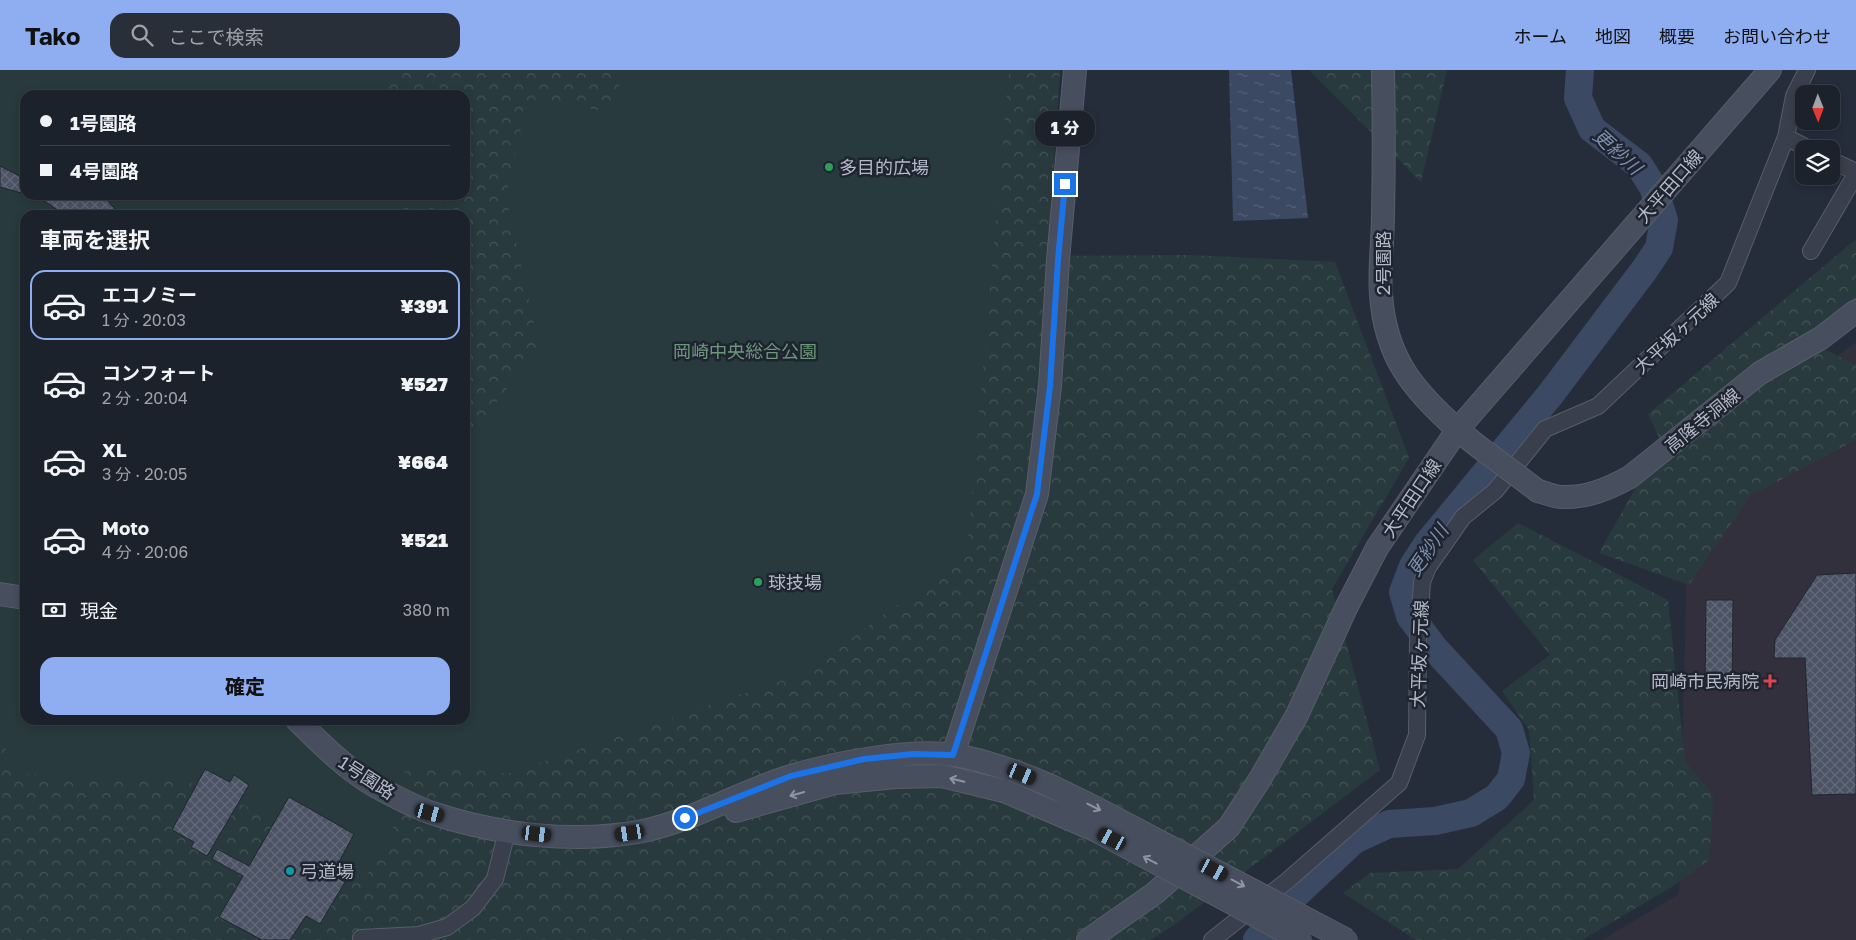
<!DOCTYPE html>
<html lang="ja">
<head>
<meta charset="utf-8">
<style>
  body { margin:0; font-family:"Golos Text","Noto Sans JP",sans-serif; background:#292f38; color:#f1f3f6; height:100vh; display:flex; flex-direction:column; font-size:19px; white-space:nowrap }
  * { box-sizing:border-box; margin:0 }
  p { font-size:16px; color:#a0a4a9 }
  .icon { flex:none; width:28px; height:28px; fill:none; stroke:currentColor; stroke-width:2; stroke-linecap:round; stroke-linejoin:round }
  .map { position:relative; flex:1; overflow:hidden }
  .side { position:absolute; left:20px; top:140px; width:450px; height:515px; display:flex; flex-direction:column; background:#1c222c; border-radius:15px; box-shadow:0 2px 8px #0003,0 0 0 1px #3a3f48 }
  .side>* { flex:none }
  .hud { position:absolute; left:20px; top:20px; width:450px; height:110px; border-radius:15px; box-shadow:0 2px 8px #0003,0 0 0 1px #3a3f48; display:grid; align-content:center; height:110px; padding:0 20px; background:#1c222c }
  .needle { width:32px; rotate:179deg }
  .buttons { position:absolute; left:1795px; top:15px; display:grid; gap:10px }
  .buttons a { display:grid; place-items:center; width:45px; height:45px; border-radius:10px; background:#1c222c; box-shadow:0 2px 8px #0003,0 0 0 1px #3a3f48; font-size:25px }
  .end { position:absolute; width:22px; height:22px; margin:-11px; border:6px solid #1a73e8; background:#fff; box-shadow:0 0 0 2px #fff }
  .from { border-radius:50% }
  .bubble { position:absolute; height:35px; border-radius:15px; background:#1c222c; box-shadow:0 2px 8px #0003,0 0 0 1px #3a3f48; font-size:16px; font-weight:800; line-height:35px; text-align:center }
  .car { position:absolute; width:15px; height:30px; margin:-15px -8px; border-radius:6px; box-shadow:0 0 4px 1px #0007; background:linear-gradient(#222 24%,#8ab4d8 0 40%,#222 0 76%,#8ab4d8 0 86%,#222 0) }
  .hud b { display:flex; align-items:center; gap:18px; height:48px; font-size:19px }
  .hud b+b { border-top:1px solid #3a3f48 }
  .hud i { width:12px; height:12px; background:#f1f3f6 }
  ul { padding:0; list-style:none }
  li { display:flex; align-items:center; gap:15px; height:70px; margin:0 10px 8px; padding:0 10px; border:2px solid transparent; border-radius:15px }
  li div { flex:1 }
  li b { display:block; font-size:19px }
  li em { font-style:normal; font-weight:800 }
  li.current { border-color:#8fadf1 }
  li>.icon { width:45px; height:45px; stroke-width:1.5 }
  h2 { padding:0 20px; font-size:22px; line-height:60px }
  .pay { display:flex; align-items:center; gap:12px; height:55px; padding:0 20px; font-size:19px }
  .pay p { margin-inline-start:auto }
  .cta { display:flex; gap:10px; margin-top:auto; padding:10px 20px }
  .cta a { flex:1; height:58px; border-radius:15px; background:#8fadf1; color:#111; font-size:20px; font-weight:800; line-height:58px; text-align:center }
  header { display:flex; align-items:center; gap:30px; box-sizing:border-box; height:70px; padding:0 25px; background:#8fadf1; color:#111 }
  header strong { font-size:24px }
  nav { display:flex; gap:28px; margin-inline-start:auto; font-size:18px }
  .search { width:350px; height:45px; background:#292f38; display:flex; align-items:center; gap:12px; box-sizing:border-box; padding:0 18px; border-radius:15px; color:#a0a4a9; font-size:19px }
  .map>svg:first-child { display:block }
  .medical { fill:#33303d }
  .green { fill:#283a3d; fill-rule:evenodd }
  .forest { fill:url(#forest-crowns) }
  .water { fill:url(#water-ripples) }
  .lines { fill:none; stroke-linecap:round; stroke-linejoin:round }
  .river { stroke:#3c4963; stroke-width:28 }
  .building { fill:url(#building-cross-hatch); stroke:#202632 }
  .street-casing { stroke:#575d69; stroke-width:18 }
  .secondary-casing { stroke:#575d69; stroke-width:24 }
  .street { stroke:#393f4c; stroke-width:16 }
  .secondary { stroke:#474e5e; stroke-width:22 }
  .secondary-bridge-casing { stroke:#575d69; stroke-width:24; stroke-linecap:butt }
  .secondary-bridge { stroke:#474e5e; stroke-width:22 }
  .oneway { stroke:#8e94a2 }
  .route { stroke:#1a73e8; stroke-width:6 }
  .leisure-dot { fill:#2e9e5b; stroke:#1e2430; stroke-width:2 }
  .health-dot { fill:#e0444e; stroke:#1e2430; stroke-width:2 }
  .culture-dot { fill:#0f9aa8; stroke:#1e2430; stroke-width:2 }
  .labels { text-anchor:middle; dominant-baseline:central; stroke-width:5; stroke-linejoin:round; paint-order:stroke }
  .poi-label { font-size:18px; fill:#b4bac7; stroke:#1e2430; text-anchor:start }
  .street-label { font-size:18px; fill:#b4bac7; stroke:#1e2430 }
  .park-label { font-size:18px; fill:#6d967a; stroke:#1e2430 }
  .water-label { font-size:19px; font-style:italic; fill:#7e8ead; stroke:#1e2430 }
</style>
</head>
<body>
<header>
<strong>Tako</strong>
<div class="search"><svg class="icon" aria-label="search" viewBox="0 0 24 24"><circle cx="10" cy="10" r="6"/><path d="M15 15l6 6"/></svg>ここで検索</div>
<nav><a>ホーム</a><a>地図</a><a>概要</a><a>お問い合わせ</a></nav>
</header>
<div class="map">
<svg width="1856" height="870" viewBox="0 0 1856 870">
  <defs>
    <pattern id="forest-crowns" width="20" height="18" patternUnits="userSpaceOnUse" patternTransform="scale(1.25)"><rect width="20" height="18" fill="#283a3d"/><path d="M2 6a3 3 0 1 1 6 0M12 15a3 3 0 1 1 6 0" fill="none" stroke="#455458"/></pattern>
    <pattern id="water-ripples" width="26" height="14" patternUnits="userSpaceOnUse" patternTransform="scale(1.25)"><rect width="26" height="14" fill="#3c4963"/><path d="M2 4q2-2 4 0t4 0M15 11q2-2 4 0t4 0" fill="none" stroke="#566178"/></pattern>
    <pattern id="building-cross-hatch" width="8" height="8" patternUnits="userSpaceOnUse" patternTransform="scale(1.25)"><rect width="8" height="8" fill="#4b5364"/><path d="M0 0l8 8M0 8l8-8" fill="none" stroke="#636a79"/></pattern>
  </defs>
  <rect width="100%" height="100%" fill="#252d3b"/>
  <path class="medical" d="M1856,272V870H1602L1679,824L1689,397Z"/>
  <path class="green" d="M0,0H1057L952,626L458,866L0,785ZM25,25H465V125H25ZM25,145H465V650H25Z"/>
  <path class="forest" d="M390,0H626L607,42L553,32L526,35L506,127L539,276L465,374V145H387L382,125H465V25H381Z
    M1009,0H1060L1048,186L1191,185L1335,192L1409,388L1332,519L1380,700L1173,856L1150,870H0V668L17,704L128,707L197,714L252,739L309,781L363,809L389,778L404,702L431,694L507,704L804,603L967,484Z
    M1309,0H1447L1421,112Z
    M1856,169V234L1810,272L1856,295V370L1750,426L1689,515L1599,483L1661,372L1648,344Z
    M1518,453L1668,530L1685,691L1714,726L1709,790L1670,818L1582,870H1416L1343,823L1370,803L1458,799L1534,730L1529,660L1502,621L1550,585L1473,490Z"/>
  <path class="water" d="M1229,0H1291L1308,148L1233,151Z"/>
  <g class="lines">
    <path class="river" d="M1257,870L1292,828L1354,770L1389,754L1435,751L1471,743L1497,727L1511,709L1516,683L1509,659L1434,578L1410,546L1403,522L1413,496L1428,473L1550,325L1645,199L1659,178L1664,150L1653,117L1639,95L1592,59L1578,28L1580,0"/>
  </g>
  <path class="building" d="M0,96L25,109V124L0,117Z
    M38,125H53L63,130L66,125H90L107,130L120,145H65L37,126Z
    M1856,503V724L1812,725L1805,588H1774L1775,570L1817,505Z
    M1706,530H1733L1732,618L1705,617Z
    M205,699L230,712L234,705L249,715L207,786L191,777L194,772L172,760Z
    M289,727L354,764L332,805L345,812L320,854L306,846L290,870H262L219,847L243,806L212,789L217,779L249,796Z"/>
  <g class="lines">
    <defs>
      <path id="street" d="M1786,67L1809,79
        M1831,90L1856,102
        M1811,181L1856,104
        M361,868L419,865L447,857L473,838L495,809L507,761
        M1212,870L1287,811L1399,713L1417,665L1418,572L1422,512L1428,497L1463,447L1495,421L1545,359L1598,336L1728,213L1786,67L1794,26L1807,0"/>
      <path id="secondary" d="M1383,0C1384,48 1384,96 1383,145C1383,171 1379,198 1381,224C1385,287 1413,320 1457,359C1468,368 1478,377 1490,385
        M1538,421C1546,423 1554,427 1562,427C1587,428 1608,419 1630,407L1760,303L1821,268L1856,241
        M0,524L25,528
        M297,650C321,674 347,700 377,717C394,726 414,737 432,743C497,765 576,774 643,761C695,750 741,721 791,706C834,693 911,678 955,685C988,691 1019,702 1051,716
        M953,685L1037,424L1050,316L1058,190L1075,0
        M736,741L835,713L896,707L942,706L1004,721
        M1088,870L1155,823L1229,757L1260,709L1297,645L1346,538L1377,478L1458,359L1770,0"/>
    </defs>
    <use href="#street" class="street-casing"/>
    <use href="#secondary" class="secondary-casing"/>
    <use href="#street" class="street"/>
    <use href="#secondary" class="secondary"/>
    <defs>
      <path id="secondary-bridge" d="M1490,385L1538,421
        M1051,716L1096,738L1347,870
        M1004,721L1095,760L1301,870"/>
    </defs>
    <use href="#secondary-bridge" class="secondary-bridge-casing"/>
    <use href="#secondary-bridge" class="secondary-bridge"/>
  </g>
  <defs><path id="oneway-shaft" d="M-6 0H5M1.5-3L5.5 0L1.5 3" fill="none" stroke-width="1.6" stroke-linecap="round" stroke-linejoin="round" transform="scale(1.25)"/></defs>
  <g class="oneway">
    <use href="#oneway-shaft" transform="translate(957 710) rotate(-167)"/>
    <use href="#oneway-shaft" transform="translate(797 724) rotate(164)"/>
    <use href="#oneway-shaft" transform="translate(1094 737) rotate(27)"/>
    <use href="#oneway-shaft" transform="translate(1150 790) rotate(-152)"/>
    <use href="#oneway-shaft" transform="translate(1238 813) rotate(28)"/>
  </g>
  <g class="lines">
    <path class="route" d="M685,748L791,706L864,689L913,684L953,685L1037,424L1050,316L1058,190L1065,114"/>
  </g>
  <g class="leisure-dot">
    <circle cx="829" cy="97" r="5"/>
    <circle cx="758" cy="512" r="5"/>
  </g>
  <path class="health-dot" d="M1767.5 603.5h5v5h5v5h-5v5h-5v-5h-5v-5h5z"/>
  <circle class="culture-dot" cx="290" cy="801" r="5"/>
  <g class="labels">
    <g class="poi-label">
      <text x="839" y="97">多目的広場</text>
      <text x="768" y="512">球技場</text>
      <text x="1759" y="611" text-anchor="end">岡崎市民病院</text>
      <text x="300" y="801">弓道場</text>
    </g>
    <g class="street-label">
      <text transform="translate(1669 116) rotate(-49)">大平田口線</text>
      <text transform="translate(1383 193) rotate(-90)">2号園路</text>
      <text transform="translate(1676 263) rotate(-43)">大平坂ヶ元線</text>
      <text transform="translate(1702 350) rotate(-39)">高隆寺洞線</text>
      <text transform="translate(1411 428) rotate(-56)">大平田口線</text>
      <text transform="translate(1419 584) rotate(-88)">大平坂ヶ元線</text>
      <text transform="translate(367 707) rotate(33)">1号園路</text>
    </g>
    <g class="park-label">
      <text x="745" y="281">岡崎中央総合公園</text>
    </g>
    <g class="water-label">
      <text transform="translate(1618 81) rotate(42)">更紗川</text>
      <text transform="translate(1427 480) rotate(-56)">更紗川</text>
    </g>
  </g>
</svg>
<div class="buttons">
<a><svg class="needle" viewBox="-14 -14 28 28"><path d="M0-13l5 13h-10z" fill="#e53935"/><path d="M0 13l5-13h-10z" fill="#a0a4a9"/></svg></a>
<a><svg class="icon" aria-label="layers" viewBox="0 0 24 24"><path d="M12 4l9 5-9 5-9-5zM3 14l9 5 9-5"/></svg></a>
</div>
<i class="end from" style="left:685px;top:748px"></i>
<i class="end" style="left:1065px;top:114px"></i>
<div class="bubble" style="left:1035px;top:41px;width:60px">1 分</div>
<i class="car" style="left:1022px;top:704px;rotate:113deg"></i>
<i class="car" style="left:430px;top:743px;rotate:105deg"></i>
<i class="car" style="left:630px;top:763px;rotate:261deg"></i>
<i class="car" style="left:537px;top:764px;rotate:97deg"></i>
<i class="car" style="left:1112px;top:769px;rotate:298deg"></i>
<i class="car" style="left:1214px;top:800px;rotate:118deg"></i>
<div class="hud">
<b><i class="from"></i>1号園路</b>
<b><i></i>4号園路</b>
</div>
<section class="side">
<h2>車両を選択</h2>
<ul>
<li class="current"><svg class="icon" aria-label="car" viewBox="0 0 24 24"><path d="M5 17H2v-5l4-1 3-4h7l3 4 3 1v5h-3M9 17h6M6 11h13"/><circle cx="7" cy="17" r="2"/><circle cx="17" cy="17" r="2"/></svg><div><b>エコノミー</b><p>1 分 · 20:03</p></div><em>¥391</em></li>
<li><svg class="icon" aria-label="car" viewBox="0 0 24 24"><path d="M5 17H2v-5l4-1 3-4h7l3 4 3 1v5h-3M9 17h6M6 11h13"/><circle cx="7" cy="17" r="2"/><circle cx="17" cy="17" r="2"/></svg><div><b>コンフォート</b><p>2 分 · 20:04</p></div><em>¥527</em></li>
<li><svg class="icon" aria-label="car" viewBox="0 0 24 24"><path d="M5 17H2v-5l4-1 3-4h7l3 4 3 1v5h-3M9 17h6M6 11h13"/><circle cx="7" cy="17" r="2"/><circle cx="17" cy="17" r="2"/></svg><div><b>XL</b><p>3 分 · 20:05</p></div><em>¥664</em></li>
<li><svg class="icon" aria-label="car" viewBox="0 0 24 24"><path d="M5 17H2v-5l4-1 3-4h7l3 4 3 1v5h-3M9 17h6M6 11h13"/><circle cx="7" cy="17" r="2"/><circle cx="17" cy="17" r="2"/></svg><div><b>Moto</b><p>4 分 · 20:06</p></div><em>¥521</em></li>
</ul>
<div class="pay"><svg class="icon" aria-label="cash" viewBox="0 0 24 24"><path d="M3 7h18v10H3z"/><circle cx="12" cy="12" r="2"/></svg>現金<p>380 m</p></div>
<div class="cta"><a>確定</a></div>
</section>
</div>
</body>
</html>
